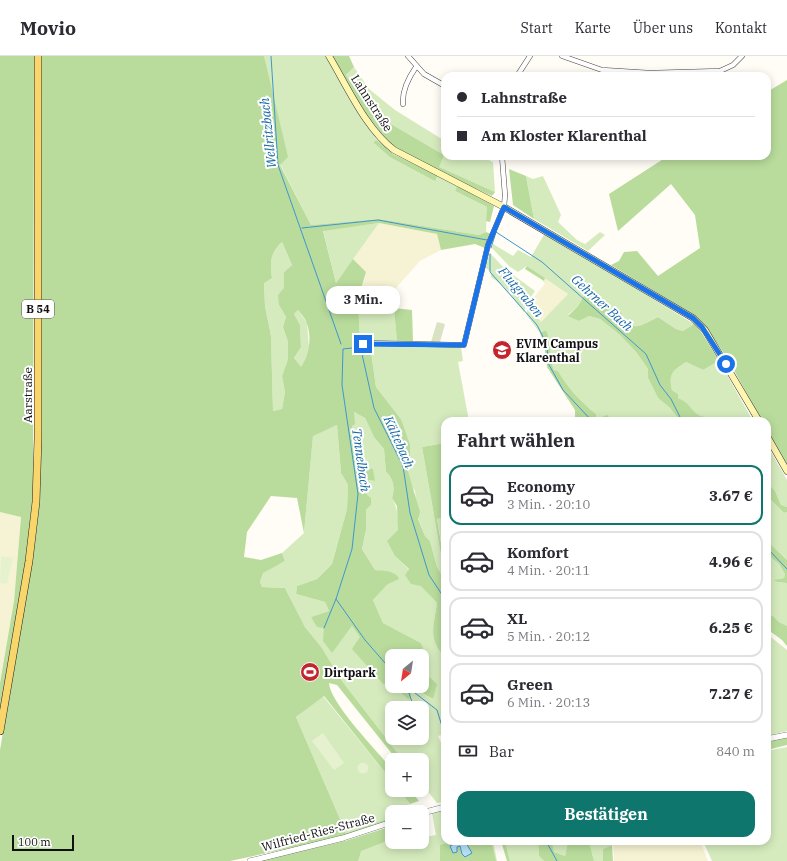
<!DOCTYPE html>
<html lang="de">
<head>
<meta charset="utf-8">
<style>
  body { margin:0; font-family:"IBM Plex Serif",serif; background:#f7f7f7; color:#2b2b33; height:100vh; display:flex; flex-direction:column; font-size:15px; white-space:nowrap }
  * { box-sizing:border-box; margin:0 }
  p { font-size:13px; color:#7c7c81 }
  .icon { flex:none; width:22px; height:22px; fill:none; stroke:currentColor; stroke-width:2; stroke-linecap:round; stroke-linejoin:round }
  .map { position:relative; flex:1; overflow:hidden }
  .drawer { position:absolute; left:441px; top:361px; width:330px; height:428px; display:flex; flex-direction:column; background:#fff; border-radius:12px; box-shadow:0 2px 10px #0003 }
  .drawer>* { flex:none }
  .hud { position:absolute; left:441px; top:16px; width:330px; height:88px; border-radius:12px; box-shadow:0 2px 10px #0003; display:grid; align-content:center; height:88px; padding:0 16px; background:#fff }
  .needle { width:26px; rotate:210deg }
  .controls { position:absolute; left:385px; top:593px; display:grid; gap:8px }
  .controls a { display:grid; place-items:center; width:44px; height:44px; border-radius:8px; background:#fff; box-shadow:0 2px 10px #0003; font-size:20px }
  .scale { position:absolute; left:12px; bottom:10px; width:62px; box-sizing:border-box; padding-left:4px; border:2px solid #111; border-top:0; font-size:11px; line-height:14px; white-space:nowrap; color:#111; -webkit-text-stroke:3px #fff; paint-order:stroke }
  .end { position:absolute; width:18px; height:18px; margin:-9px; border:5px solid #1a73e8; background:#fff; box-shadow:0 0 0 2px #fff }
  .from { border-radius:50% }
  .bubble { position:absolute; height:28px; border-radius:12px; background:#fff; box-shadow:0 2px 10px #0003; font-size:13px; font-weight:800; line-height:28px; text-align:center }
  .hud b { display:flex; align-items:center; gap:14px; height:38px; font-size:15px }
  .hud b+b { border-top:1px solid #e1e1e2 }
  .hud i { width:10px; height:10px; background:#2b2b33 }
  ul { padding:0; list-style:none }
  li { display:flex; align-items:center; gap:12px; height:60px; margin:0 8px 6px; padding:0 8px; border:2px solid #e1e1e2; border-radius:12px }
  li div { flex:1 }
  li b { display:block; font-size:15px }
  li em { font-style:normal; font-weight:800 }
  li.selected { border-color:#0f766e }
  li>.icon { width:36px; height:36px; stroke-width:1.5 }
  h2 { padding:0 16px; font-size:18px; line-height:48px }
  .pay { display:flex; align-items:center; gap:10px; height:44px; padding:0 16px; font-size:15px }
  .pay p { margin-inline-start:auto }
  .button { display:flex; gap:8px; margin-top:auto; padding:8px 16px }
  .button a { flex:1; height:46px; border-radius:12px; background:#0f766e; color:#fff; font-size:16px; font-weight:800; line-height:46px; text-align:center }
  header { display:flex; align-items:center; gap:24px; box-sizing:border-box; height:56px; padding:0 20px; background:#fff; border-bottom:1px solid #e1e1e2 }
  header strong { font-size:19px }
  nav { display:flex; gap:22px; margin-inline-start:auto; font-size:14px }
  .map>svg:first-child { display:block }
  .farmland { fill:#f6f3d4 }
  .green { fill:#d5ebbd; fill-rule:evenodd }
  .forest { fill:#b9dc9c; fill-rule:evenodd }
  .cemetery { fill:#d9e3c4 }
  .pitch { fill:#e6f2cf }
  .water { fill:#b9e0f7; stroke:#3f96cf }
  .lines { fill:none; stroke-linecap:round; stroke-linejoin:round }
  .stream { stroke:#3f96cf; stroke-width:1 }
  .minor-casing { stroke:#444; stroke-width:5.5 }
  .tertiary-casing { stroke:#444; stroke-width:6 }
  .secondary-casing { stroke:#333; stroke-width:7 }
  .primary-casing { stroke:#222; stroke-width:8 }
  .minor { stroke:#fff; stroke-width:4.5 }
  .tertiary { stroke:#fff; stroke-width:5.5 }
  .secondary { stroke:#fff6b0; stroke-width:6 }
  .primary { stroke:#f9d66b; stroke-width:7 }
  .route { stroke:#1a73e8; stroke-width:5 }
  .labels { text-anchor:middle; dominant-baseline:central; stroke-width:4; stroke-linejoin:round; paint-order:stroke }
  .shield { fill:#fff; stroke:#585858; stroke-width:1 }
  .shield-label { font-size:11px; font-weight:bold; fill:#111 }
  .street-label { font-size:12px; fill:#111; stroke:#fff }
  .poi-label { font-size:12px; font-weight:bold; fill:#111; stroke:#fff; text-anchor:start }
  .water-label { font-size:13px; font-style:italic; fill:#1768a6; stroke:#fff }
</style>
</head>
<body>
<header>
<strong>Movio</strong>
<nav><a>Start</a><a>Karte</a><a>Über uns</a><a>Kontakt</a></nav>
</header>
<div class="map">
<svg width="787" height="805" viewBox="0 0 787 805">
  <rect width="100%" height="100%" fill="#fffdf5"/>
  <path class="farmland" d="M379,167L437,178L441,194L420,205L388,241L387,251L358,243L366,217L353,203Z
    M545,222L568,238L541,266L529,251L537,237L545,228L543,226Z
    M0,456L21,460L14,545L0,627Z
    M613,785H700L708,805H614Z"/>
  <path class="green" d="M264,0H325L377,84L373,86L436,124L438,120L457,130L455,135L487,151L486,176L479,179L379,163L311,169L280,108Z
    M354,11L369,33L395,54L445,85V100H480L493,106L495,136L438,111L444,99L374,58L346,19Z
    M526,120L533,123L543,120L561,159L558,166L577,184L585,188L600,176L605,179L588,195L534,163Z
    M379,167L336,227L323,174Z
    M545,177L694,268L683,275L676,273L658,261C640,270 631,278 621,256C607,253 598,240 590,229L578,250L568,259L579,265L589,260L600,263L620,279L636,296L648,313V322L658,342L670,352L680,365H609L610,362L597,363L596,358C581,346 568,332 558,315L554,314C548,301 553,287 546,274L540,277L526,258L529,251L541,266L568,238L527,210L518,216L509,210L492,192L493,188L513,200L518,194L531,201Z
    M282,186L292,209L284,216V232L279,249L286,261L283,271L288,286V303L282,320L285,336L282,353L273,355L271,280L265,250L264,226L272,222C270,206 270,197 282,186Z
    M490,197L505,213L535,235L528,245L524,256L503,230L491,221V216L485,211Z
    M358,243L394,252L397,286H360Z
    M298,254L307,267L309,291L308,301L301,312L294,302L301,291L300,269L294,258Z
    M375,290L461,291L463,305L458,306L469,365H445V387L422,391L442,505L445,511V524L437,511L430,485L425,480L418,462L415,435L410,427L407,412L410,404L401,363L376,331L371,296Z
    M719,305L753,365H716L714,362C710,361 705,361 701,360C690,356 691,347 678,342V338L672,334C668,317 673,315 686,306L703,314Z
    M354,356L365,362L374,381L384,393L386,416C394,423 395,433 392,442C402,459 397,482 395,500C411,514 423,532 437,547C434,569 427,583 445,601V678L438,680L445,695L444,746L437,747L422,728V704H403L342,625L322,592L305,571L285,532L262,531L260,526L263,516L285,505L282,497L304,477L313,379L337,369L341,417L348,429L347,453L332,508L317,523L297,530L296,538L325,546L329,555L311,561L324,572L332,596L352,570L361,581L383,628L400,636L409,643L412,632L433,643L426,618L422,617L424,594L421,587L383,567L373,544L388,528L394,517L375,514L362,493L366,474V454L371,449V442L364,436L363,430L369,424L375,425L360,411L356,393L357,386L352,370ZM392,652H422V682H392Z
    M767,389L787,424V451L781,449L775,435L767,426Z
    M767,440L784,457L787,456V504L767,485Z
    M445,461V506L437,463Z
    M767,498L779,508L785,518L784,522L775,524L777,526L787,527V570L779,566L773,560L768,561Z
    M767,578L787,594V675L767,680Z
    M323,640L392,725V734H399L410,748L392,755L390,762L346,777L296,661Z
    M787,691V805H712L703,785H767V695Z
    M445,754V785H493L497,805H286L392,774V786H422V782L436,779L432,757Z
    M505,785H538L539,800L544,805H510Z
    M552,785H568L565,800L554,796Z
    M589,785H612V789L603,793V805H594Z"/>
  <path class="forest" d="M0,0H34L33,437L26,504L0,653V627L14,545L21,461L0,456Z
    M41,0H264L288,101L280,109L311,169L379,163L479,179L486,176L491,178L485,192L475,188L441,194L437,178L379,167L323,175L336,227L353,203L366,216L358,243L360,286L375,290L371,296L376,331L401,363L410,389V404L407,412L420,456L418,463L425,480L430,485L437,511L445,524V601C427,583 434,569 437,547L421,530L411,528L405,519L409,513L395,500L387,485L398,474L397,450L392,442C395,433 394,423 386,416L384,393L374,381L365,362L354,356L355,368L352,370C357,384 357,397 360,411L373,413L375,425L369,424L363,430L364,436L371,442V449L366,454V474L362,493L375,514C383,515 396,514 399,523L388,528L373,544L383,567L421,587L424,594L422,601L392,600V630H422V617L426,618L437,628L433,643L413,632L409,644L400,636L383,628L352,593L360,581L352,570L332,597L323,585L324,572L317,571L311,561L329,555L325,546L296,538L297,530L317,523L332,508L347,453L348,429L341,417L337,369L313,380L304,477L297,442L271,440L247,476L244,501L261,504L282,497L285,505L263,517L260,526L262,531L285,532L305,571L322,592L342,625L403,704H397L337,629L329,627C330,647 377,695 392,713V725L324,640L296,661L346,777L390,762L392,764L337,782L230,805H0V694L34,491L38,461ZM282,186L292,209L284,216V232L278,239L279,249L286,261L283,271L288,286V303L282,320L285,336L282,353L273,355L271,280L265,250L264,227L272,222C270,206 270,197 282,186ZM298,254C301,258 306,263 307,268C312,282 309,300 301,311L294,302L301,291L300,269L294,258Z
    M332,0H349L354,11L346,19L374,58L444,99L439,111L495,136L492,140C461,125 417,109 392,88C369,68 348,27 332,0Z
    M787,24V410L767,374V365H762C743,332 721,285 694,259L611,209L619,205L624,196L637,195L658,220L700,192L695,159L671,128L618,175L609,138L668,100H767V36Z
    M377,84L393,98L438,120L435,125L390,101L373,86Z
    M509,113L526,120L534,163L513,149Z
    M457,130L494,150L490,166L486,165L487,151L455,135Z
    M527,210L545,222L544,225L525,213Z
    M590,229C598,240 607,253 621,256C631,278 640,270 658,261L676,273L683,275L694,268L702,277L719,305L703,314L686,306C673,315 668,317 672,334L678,338V342C691,347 691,356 701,360C705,361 710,361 714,362L716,365H680L670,352L658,342L648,322V313L636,296L620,279L600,263L589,260L579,265L568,260L578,250Z
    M394,252L412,254L413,286H397Z
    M546,274C553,287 548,301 554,314L558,315C568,332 581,346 596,358L597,363L607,359L610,362L609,365H579L575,361V354L547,311L544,287L540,277Z
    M445,387V461L437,463L445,511L442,505L422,391Z
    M767,426L775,435L781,449L787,451V456L784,457L767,440Z
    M767,485L787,504V527L777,526L774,524L784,522L785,518L779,508L767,498Z
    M767,555L768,560H773L779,566L787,570V590L782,584L767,573Z
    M787,681V689L767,694V686Z
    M399,734H410L419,745L410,748Z
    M392,770V783L361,795L358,805H259L345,785Z
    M456,785H491L496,805H440V789Z
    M501,785H505L510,805H507Z
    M538,785H552L554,796L565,800L568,785H589L594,805H544L539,800Z
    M612,789L613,805H603V793Z"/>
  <path class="cemetery" d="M437,266L445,268L440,286H431Z"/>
  <path class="pitch" d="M1,500L13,502L7,528L0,527Z
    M323,677L344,707L334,714L312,685Z
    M357.5 712a5.5 5.5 0 1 1 11 0a5.5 5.5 0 1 1-11 0Z"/>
  <path class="water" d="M460,785H465L472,797L465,801L462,798L460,790L457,791V796L453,797L450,790Z"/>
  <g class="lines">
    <path class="stream" d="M271,0L278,109L341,288
      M302,172L378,164L487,184
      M491,192L496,176L542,206L646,298L660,329L671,343L682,365
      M490,198V216L537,269L547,289L548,307L563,334L592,365
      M767,492L787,513
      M324,572L336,543
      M392,615L365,584L336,543L352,493L358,438L342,329L343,293L352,292L362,298L374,352L403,410L410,457L429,519L445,543
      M406,630L437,654L445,680
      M408,634L414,652
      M546,785L557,805"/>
    <defs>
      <path id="minor" d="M408,0L424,18L445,30
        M562,0L602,14L650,17L720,15L733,9L742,0
        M517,20L530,0
        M403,48C402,35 409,21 416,11
        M363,287L464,289L488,189L504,151L505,139L502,100"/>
      <path id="tertiary" d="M767,683L787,679
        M422,757L445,751
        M250,805L343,782L392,766"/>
      <path id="secondary" d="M329,0C347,30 366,73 394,94L504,151L693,262L705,274L759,365
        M767,380L787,415"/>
      <path id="primary" d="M0,675L29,505L36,446L38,382V0"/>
    </defs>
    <use href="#minor" class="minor-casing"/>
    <use href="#tertiary" class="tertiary-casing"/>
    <use href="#secondary" class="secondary-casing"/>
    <use href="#primary" class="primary-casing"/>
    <use href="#minor" class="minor"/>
    <use href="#tertiary" class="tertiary"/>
    <use href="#secondary" class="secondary"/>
    <use href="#primary" class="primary"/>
  </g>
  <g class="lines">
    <path class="route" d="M363,288L464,289L488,189L504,151L693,262L702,271L726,308"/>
  </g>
  <defs>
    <symbol id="school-disc" viewBox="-11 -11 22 22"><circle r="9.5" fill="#c4262e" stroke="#fff"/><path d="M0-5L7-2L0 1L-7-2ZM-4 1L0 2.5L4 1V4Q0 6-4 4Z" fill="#fff"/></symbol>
    <symbol id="stadium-disc" viewBox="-11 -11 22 22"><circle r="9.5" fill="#c4262e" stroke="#fff"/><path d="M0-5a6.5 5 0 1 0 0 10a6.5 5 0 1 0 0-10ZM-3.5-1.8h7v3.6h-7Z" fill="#fff"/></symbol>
  </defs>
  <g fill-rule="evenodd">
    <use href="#school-disc" x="491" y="283" width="22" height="22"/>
    <use href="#stadium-disc" x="299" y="605" width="22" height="22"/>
  </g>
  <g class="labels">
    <rect class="shield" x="22" y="244" width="32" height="18" rx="3"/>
    <g class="shield-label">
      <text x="38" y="253">B 54</text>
    </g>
    <g class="street-label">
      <text transform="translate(372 47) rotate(57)">Lahnstraße</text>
      <text transform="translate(27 339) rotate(-90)">Aarstraße</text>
      <text transform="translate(318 776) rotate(-15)">Wilfried-Ries-Straße</text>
    </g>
    <g class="poi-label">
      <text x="516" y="287">EVIM Campus<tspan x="516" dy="14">Klarenthal</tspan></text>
      <text x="324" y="616">Dirtpark</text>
    </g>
    <g class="water-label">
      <text transform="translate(268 77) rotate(-96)">Wellritzbach</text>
      <text transform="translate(521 236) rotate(50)">Flutgraben</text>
      <text transform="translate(602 247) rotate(42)">Gehrner Bach</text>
      <text transform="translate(399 386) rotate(66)">Kältebach</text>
      <text transform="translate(361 404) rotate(82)">Tennelbach</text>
    </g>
  </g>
</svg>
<div class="controls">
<a><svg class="needle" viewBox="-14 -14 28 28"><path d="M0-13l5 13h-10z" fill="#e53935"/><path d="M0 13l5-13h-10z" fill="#7c7c81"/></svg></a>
<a><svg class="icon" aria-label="layers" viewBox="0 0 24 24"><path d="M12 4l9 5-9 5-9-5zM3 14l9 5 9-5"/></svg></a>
<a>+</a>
<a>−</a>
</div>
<div class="scale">100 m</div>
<i class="end from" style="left:726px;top:308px"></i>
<i class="end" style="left:363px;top:288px"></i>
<div class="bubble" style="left:326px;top:230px;width:74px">3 Min.</div>
<div class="hud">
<b><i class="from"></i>Lahnstraße</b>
<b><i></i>Am Kloster Klarenthal</b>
</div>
<section class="drawer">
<h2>Fahrt wählen</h2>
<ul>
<li class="selected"><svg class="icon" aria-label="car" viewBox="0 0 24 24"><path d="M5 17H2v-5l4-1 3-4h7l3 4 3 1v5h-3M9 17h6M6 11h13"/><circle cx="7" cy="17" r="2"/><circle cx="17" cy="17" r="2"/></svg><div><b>Economy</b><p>3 Min. · 20:10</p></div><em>3.67 €</em></li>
<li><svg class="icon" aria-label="car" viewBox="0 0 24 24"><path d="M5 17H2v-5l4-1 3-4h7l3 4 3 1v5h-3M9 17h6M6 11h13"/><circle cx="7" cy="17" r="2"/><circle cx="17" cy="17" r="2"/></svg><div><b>Komfort</b><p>4 Min. · 20:11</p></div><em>4.96 €</em></li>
<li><svg class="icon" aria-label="car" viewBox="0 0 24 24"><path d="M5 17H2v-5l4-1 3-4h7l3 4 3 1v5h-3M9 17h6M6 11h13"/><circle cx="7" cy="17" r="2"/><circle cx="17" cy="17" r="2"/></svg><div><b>XL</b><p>5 Min. · 20:12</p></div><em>6.25 €</em></li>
<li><svg class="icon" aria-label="car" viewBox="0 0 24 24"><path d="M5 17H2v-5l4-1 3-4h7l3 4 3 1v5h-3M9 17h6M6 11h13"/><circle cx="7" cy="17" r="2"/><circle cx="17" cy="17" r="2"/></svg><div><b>Green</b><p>6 Min. · 20:13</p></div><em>7.27 €</em></li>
</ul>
<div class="pay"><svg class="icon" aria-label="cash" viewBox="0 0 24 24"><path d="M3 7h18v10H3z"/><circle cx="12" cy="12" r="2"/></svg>Bar<p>840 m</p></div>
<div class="button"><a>Bestätigen</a></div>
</section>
</div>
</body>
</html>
